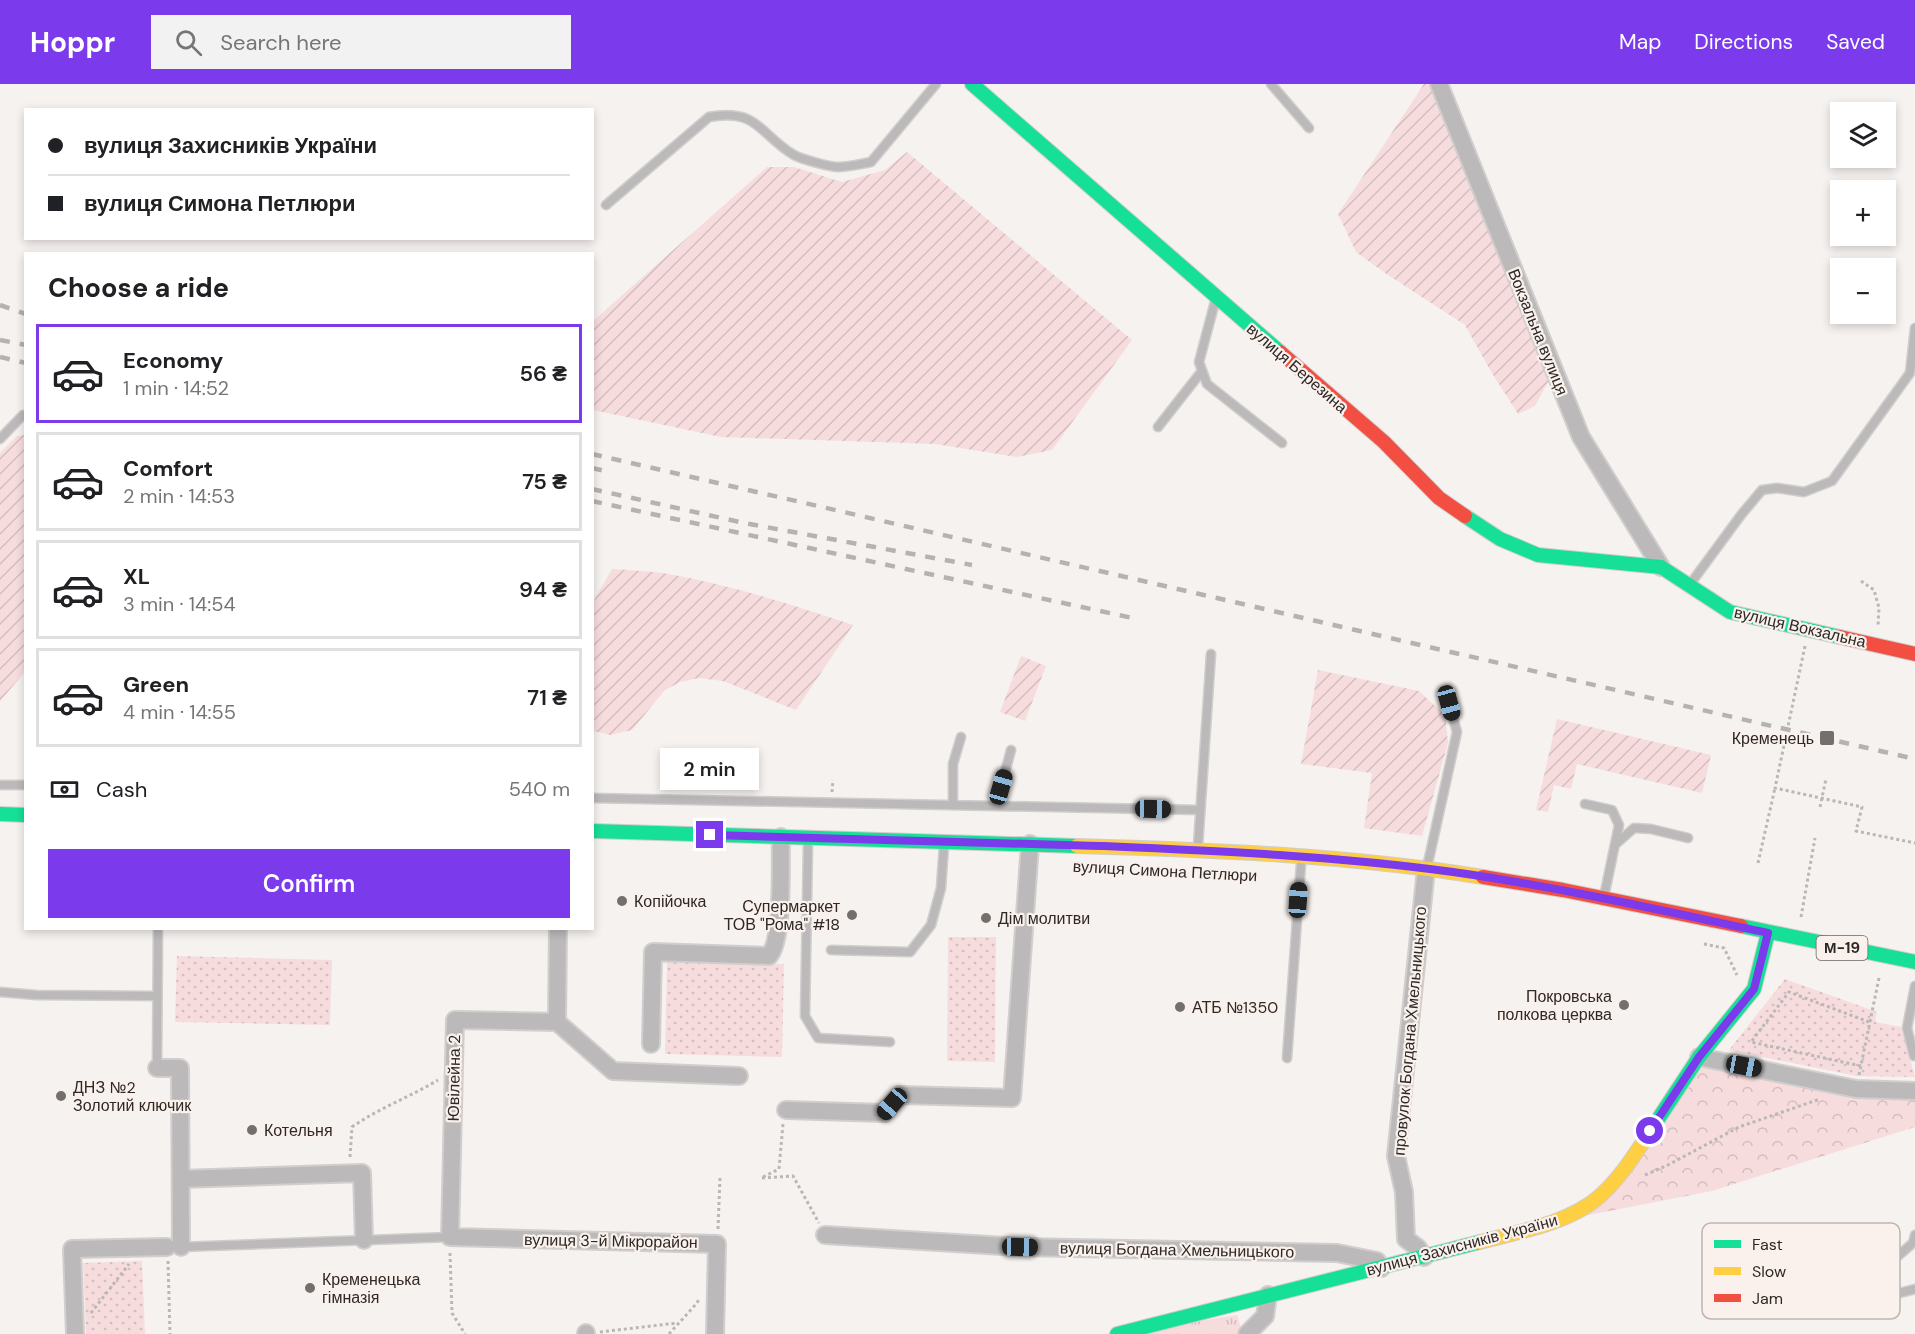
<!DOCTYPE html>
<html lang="en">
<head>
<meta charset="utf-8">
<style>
  body { margin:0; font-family:"DM Sans",sans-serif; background:#f2f2f2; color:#202124; height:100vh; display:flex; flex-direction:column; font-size:22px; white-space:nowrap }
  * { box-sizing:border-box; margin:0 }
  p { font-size:20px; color:#757577 }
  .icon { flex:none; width:33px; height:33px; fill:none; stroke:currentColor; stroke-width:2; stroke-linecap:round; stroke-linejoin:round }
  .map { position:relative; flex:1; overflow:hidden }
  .side { position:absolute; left:24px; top:168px; width:570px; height:678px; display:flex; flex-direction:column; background:#fff; border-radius:0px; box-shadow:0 3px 9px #0003 }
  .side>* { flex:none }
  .guide { position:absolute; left:24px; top:24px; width:570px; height:132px; border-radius:0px; box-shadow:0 3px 9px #0003; display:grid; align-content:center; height:132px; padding:0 24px; background:#fff }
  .buttons { position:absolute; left:1830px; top:18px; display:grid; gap:12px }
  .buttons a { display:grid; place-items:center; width:66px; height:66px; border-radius:0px; background:#fff; box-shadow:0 3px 9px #0003; font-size:30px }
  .end { position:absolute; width:27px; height:27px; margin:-14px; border:8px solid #7c3aed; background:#fff; box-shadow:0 0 0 3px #fff }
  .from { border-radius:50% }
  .bubble { position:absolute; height:42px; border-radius:0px; background:#fff; box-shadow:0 3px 9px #0003; font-size:20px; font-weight:600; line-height:42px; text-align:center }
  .car { position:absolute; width:18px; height:36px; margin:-18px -9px; border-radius:8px; box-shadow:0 0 4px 2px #0007; background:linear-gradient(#222 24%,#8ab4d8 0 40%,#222 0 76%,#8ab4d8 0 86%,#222 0) }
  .guide b { display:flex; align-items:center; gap:21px; height:57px; font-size:22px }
  .guide b+b { border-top:2px solid #e0e0e0 }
  .guide i { width:15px; height:15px; background:#202124 }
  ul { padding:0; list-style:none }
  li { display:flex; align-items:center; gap:18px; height:99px; margin:0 12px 9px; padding:0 12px; border:3px solid #e0e0e0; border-radius:0px }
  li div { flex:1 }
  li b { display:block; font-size:22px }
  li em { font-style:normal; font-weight:600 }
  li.selected { border-color:#7c3aed }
  li>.icon { width:54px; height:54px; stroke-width:1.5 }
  h2 { padding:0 24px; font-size:27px; line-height:72px }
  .pay { display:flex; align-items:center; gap:15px; height:66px; padding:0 24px; font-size:22px }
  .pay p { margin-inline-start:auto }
  .cta { display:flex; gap:12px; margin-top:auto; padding:12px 24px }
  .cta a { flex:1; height:69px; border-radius:0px; background:#7c3aed; color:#fff; font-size:24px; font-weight:600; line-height:69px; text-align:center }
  header { display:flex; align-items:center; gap:36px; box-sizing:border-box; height:84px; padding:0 30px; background:#7c3aed; color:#fff }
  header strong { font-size:28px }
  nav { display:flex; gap:33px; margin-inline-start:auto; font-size:21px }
  .search { width:420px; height:54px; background:#f2f2f2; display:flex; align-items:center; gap:15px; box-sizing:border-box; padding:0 21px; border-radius:0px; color:#757577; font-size:22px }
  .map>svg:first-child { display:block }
  .grass { fill:url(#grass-tufts) }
  .forest { fill:url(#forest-crowns) }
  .park { fill:url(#park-dots) }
  .garden { fill:url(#garden-furrows) }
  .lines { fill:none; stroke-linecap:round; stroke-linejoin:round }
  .lane-casing { stroke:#d1cecd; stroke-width:11 }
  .street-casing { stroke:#d1cecd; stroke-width:20 }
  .fast-casing { stroke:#d1cecd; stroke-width:16 }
  .slow-casing { stroke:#d1cecd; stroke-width:16 }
  .jam-casing { stroke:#d1cecd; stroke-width:16 }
  .path { stroke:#bab7b7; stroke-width:3; stroke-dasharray:3 3; stroke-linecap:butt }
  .lane { stroke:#bbb9b9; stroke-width:8 }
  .street { stroke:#bbb9b9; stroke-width:16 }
  .fast { stroke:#16e098; stroke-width:14 }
  .slow { stroke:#ffcf43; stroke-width:14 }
  .jam { stroke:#f24e42; stroke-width:14 }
  .rail { stroke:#b5b2b1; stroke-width:4.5; stroke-dasharray:10 10; stroke-linecap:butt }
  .route { stroke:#7c3aed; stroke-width:8 }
  .poi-dot { fill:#736f6d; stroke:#faf1ec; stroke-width:2 }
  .labels { text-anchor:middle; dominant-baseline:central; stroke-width:4.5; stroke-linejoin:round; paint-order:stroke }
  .shield { fill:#faf1ec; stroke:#6a6562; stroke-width:1.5 }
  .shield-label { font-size:15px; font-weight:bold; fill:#2d2927 }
  .street-label { font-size:16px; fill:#2d2927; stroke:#faf1ec }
  .poi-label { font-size:16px; fill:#2d2927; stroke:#faf1ec; text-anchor:start }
  .key { fill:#faf1ec; stroke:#bcb5b1; stroke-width:1.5 }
  .key-label { font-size:16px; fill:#2d2927 }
</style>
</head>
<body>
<header>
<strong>Hoppr</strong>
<div class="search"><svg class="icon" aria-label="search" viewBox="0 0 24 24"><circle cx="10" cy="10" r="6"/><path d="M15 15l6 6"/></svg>Search here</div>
<nav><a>Map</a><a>Directions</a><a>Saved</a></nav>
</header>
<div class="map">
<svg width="1915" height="1250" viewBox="0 0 1915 1250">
  <defs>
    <pattern id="grass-tufts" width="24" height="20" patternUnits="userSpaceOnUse" patternTransform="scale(1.5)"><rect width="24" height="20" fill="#f7dcde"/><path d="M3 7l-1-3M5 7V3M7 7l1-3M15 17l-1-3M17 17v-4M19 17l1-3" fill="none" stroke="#d4bdbe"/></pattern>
    <pattern id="forest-crowns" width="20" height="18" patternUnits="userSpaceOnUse" patternTransform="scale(1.5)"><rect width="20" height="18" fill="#f7dcde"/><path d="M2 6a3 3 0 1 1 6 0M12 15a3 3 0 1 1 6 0" fill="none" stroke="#d4bdbe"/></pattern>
    <pattern id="park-dots" width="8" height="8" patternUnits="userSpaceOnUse" patternTransform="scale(1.5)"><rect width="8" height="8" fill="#f7dcde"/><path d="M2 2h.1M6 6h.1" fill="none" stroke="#d4bdbe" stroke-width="1.8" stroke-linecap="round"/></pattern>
    <pattern id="garden-furrows" width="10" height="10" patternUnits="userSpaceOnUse" patternTransform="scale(1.5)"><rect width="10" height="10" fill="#f7dcde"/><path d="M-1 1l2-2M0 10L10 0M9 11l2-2" fill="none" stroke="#d4bdbe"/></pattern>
  </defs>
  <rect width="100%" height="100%" fill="#f6f2f0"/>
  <path class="grass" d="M1237,1231L1241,1244L1240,1250H1117Z"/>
  <path class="forest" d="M1699,973L1915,1007V1043L1712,1107L1558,1137L1599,1113Z"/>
  <path class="park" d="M948,853H996L995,978L947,977Z
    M177,872L332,876L330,941L175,938Z
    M667,877L784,880L782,973L665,970Z
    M1785,895L1877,928L1875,938L1901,943L1915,993L1856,992L1729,966Z
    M142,1177L145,1250H86L83,1179Z"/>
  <path class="garden" d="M1424,0H1439L1554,287L1535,322L1518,330L1490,286L1465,241L1385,189L1356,168L1338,130Z
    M907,68L1132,256L1052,366L1017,373L935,360L721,353L593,326V237L767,83H794L842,98L885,86Z
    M25,351V588L0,617V369L17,352Z
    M612,485C629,486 646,487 663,489C727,500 791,520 853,541L796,626L723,597L699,594L680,598L665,606L632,646L610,651L593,647V518Z
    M1021,572L1046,582L1025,637L1000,628Z
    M1318,586L1419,607L1445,631L1448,659L1422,752L1364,744L1372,689L1301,680Z
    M1557,635L1711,671L1702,709L1577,680L1571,705L1554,701L1548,728L1536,726Z"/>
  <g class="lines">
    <defs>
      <path id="lane" d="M1271,0L1309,44
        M606,121L709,33C758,24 759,50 794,71C801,75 830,83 838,83C849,83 860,80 871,78L936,0
        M1216,214L1199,278L1207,300L1282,359
        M1158,343L1202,287
        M0,355L23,331
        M1691,499L1741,431L1762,406L1777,404L1804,408L1832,397L1910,289L1915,244
        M0,701H26
        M592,714L1200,726
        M1585,720L1612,726L1619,741L1605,808
        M953,721V680L961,653
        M996,722L1011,666
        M808,759L805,932L818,954L890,958
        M1617,759L1634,744L1651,745L1688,754
        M1198,762L1211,570
        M1428,779L1457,648L1449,619
        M831,866L910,868L931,841L941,804L944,762
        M0,908L36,911L157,912
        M1914,972L1907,944L1915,902
        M1287,974L1301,780
        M157,984L158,844
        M180,1163L450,1153
        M1808,1206L1883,1185L1913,1159L1915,1151
        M1852,1221L1915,1205"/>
      <path id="street" d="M1439,0L1581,353L1661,483
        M557,938L455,936L450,1153L717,1160L715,1250
        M557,938L613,987L739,992
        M557,938L558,844
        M651,960L653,868L769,872C784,855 780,778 781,753
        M1699,973L1856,1005L1915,1007
        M157,984H180L181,1163
        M786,1026L884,1029L900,1011L1012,1014L1030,760
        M181,1095L362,1089L364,1156
        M825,1151L1020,1163L1337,1169L1377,1177L1381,1184
        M1424,1173L1418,1164L1406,1155L1404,1108L1396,1072L1426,785
        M75,1250L72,1165L167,1163
        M586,1250V1249
        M1247,1250L1265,1232L1268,1211"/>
      <path id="fast" d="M972,0L1280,268
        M1465,432L1500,455L1538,471L1661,483L1730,528L1840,553
        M0,730L26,731
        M592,747L1077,762
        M1741,842L1915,878
        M1651,1046L1699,973L1754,905L1768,849
        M1117,1250L1480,1158"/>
      <path id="slow" d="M1077,762C1212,766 1349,771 1483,793
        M1480,1158C1518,1148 1570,1139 1600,1112C1621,1093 1636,1069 1651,1046"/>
      <path id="jam" d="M1280,268L1384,358L1439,414L1465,432
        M1840,553L1915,570
        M1483,793L1563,806L1741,842"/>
    </defs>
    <use href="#lane" class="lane-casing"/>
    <use href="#street" class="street-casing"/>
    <use href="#fast" class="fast-casing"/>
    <use href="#slow" class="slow-casing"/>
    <use href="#jam" class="jam-casing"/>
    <path class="path" d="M1861,497L1874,506L1879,524L1878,542
      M1805,562L1775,704L1862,723L1856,747L1915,759
      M832,708L833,696
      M1820,723L1826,695
      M1758,779L1775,704
      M1801,833L1815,754
      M1704,860L1724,864L1737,891
      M1861,982L1751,958L1789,908L1869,938
      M1859,991L1879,894
      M350,1073L352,1043C379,1024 410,1013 438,996
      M1645,1091L1666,1082L1739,1043L1820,1015
      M763,1093L779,1085L783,1040
      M762,1094L793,1092L819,1139
      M718,1145L720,1093
      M450,1169L452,1229L465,1250
      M168,1177L170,1250
      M91,1229L129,1180
      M600,1248L677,1239
      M669,1250L697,1219L699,1215"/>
    <use href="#lane" class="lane"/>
    <use href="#street" class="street"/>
    <use href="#fast" class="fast"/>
    <use href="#slow" class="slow"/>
    <use href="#jam" class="jam"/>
    <path class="rail" d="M0,221L26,230
      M0,256L26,261
      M0,273L26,279
      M592,370L1915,675
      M592,384L605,387
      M592,405L744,439L972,481
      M592,417L1137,535"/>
  </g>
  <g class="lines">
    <path class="route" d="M710,751C841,755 971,758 1101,762C1218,767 1337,772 1453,788C1559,803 1664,827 1768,849L1754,905L1699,973L1650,1047"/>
  </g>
  <g class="poi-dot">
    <rect x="1819" y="646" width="16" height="16" rx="3"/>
    <circle cx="622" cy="817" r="6"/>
    <circle cx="852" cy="831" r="6"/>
    <circle cx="986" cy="834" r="6"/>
    <circle cx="1624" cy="921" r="6"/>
    <circle cx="1180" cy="923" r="6"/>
    <circle cx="61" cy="1012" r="6"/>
    <circle cx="252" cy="1046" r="6"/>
    <circle cx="310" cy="1204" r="6"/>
  </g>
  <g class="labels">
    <rect class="shield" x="1816.5" y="852" width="51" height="24" rx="4.5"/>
    <g class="shield-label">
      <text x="1842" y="864">М-19</text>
    </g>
    <g class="street-label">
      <text transform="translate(1538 248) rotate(68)">Вокзальна вулиця</text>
      <text transform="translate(1297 284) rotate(41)">вулиця Березина</text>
      <text transform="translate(1800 543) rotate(13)">вулиця Вокзальна</text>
      <text transform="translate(1165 787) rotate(3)">вулиця Симона Петлюри</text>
      <text transform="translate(1410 947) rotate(-85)">провулок Богдана Хмельницького</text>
      <text transform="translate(454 994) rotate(-89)">Ювілейна 2</text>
      <text transform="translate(611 1157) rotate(1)">вулиця 3-й Мікрорайон</text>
      <text transform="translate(1462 1161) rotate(-15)">вулиця Захисників України</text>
      <text transform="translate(1177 1166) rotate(1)">вулиця Богдана Хмельницького</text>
    </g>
    <g class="poi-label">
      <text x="1814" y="654" text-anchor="end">Кременець</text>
      <text x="634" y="817">Копійочка</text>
      <text x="840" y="822" text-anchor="end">Супермаркет<tspan x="840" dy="18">ТОВ "Рома" #18</tspan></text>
      <text x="998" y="834">Дім молитви</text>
      <text x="1612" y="912" text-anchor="end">Покровська<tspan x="1612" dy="18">полкова церква</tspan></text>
      <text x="1192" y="923">АТБ №1350</text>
      <text x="73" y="1003">ДНЗ №2<tspan x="73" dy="18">Золотий ключик</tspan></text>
      <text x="264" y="1046">Котельня</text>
      <text x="322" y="1195">Кременецька<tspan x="322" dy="18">гімназія</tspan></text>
    </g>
  </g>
  <rect x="1702" y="1139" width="198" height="96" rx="9" class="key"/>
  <rect x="1714" y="1156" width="27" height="8" fill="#16e098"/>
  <rect x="1714" y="1183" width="27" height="8" fill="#ffcf43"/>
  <rect x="1714" y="1210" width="27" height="8" fill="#f24e42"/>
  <g class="key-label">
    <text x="1752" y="1166">Fast</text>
    <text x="1752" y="1193">Slow</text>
    <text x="1752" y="1220">Jam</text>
  </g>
</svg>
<div class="buttons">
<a><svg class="icon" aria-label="layers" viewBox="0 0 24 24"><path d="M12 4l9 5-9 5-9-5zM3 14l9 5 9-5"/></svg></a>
<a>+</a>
<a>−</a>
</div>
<i class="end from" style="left:1650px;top:1047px"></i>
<i class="end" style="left:710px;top:751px"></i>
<div class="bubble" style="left:660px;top:664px;width:99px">2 min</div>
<i class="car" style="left:1449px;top:619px;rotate:165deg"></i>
<i class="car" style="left:1001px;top:703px;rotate:16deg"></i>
<i class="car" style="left:1153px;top:725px;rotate:91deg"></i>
<i class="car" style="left:1298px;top:816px;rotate:4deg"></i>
<i class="car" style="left:1744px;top:982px;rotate:101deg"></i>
<i class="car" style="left:892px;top:1020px;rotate:221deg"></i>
<i class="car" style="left:1020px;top:1163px;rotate:91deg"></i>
<div class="guide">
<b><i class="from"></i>вулиця Захисників України</b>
<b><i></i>вулиця Симона Петлюри</b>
</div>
<section class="side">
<h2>Choose a ride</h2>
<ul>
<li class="selected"><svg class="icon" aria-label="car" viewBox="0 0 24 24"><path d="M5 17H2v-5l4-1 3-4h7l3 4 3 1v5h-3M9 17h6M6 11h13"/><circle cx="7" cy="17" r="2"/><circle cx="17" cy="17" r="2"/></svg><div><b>Economy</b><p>1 min · 14:52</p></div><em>56 ₴</em></li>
<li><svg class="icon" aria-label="car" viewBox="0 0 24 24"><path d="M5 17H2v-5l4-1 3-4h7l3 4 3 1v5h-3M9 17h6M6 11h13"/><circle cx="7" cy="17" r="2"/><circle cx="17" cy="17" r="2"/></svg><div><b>Comfort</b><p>2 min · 14:53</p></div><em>75 ₴</em></li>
<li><svg class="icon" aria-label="car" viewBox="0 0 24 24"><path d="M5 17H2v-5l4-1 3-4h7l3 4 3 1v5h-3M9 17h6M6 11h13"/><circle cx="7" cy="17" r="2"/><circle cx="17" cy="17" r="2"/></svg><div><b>XL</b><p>3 min · 14:54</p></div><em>94 ₴</em></li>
<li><svg class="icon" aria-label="car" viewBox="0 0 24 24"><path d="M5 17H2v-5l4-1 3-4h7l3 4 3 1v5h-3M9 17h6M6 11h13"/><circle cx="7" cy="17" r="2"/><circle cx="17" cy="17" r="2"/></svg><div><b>Green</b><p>4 min · 14:55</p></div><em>71 ₴</em></li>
</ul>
<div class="pay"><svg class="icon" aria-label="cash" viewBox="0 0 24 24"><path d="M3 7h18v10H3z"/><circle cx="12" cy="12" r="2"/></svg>Cash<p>540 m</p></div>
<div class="cta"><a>Confirm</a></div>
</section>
</div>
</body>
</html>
